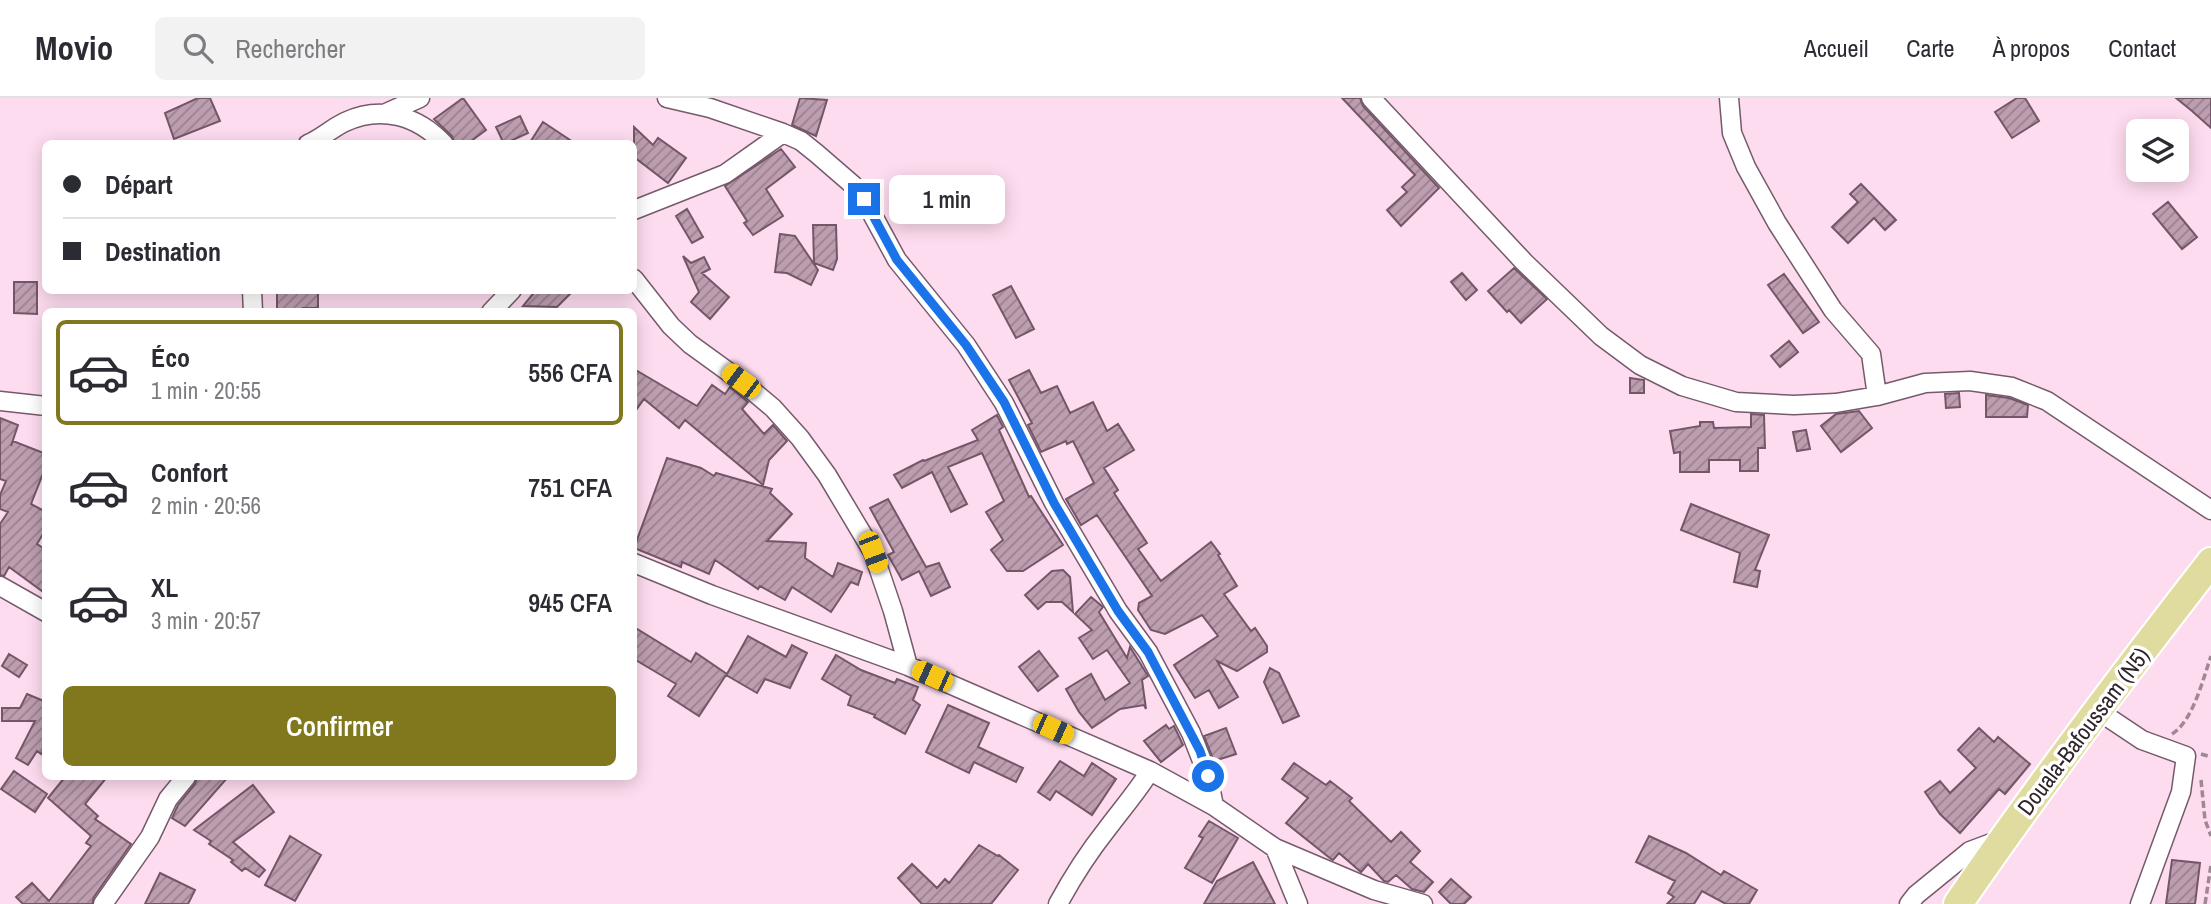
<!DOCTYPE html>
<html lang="fr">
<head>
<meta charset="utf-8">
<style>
  body { margin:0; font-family:"Archivo Narrow",sans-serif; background:#f2f2f3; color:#2b2b33; height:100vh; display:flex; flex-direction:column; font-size:26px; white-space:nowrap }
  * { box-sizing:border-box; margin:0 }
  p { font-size:23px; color:#7c7c81 }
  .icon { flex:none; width:38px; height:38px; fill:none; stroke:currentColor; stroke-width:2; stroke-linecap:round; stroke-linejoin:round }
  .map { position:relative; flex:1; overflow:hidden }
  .drawer { position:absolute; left:42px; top:210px; width:595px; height:472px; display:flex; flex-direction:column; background:#fff; border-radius:10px; box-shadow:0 4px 18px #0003 }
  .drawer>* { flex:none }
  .guide { position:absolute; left:42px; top:42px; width:595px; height:154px; border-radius:10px; box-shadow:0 4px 18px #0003; display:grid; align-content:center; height:154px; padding:0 21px; background:#fff }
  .controls { position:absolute; left:2126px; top:21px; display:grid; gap:14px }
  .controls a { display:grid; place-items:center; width:63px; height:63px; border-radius:10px; background:#fff; box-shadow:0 4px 18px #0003; font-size:35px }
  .end { position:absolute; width:32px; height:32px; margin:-16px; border:9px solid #1a73e8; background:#fff; box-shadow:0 0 0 4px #fff }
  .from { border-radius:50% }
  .bubble { position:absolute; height:49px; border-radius:10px; background:#fff; box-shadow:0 4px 18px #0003; font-size:23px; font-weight:600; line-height:49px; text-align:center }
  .car { position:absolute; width:21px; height:42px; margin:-21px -10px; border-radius:9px; box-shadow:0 0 5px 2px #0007; background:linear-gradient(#f5c518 24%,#345 0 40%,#f5c518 0 76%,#345 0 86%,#f5c518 0) }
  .guide b { display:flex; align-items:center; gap:24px; height:66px; font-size:26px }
  .guide b+b { border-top:2px solid #e1e1e2 }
  .guide i { width:18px; height:18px; background:#2b2b33 }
  ul { padding:12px 0 0; list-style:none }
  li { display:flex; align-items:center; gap:21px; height:105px; margin:0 14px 10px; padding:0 7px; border:4px solid transparent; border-radius:10px }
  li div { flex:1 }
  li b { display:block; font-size:26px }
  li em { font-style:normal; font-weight:600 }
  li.active { border-color:#81771c }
  li>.icon { width:63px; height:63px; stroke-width:1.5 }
  .button { display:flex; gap:14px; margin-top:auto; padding:14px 21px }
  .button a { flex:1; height:80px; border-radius:10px; background:#81771c; color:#fff; font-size:28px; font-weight:600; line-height:80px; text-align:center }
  header { display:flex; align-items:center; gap:42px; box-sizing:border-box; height:98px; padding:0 35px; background:#fff; border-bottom:2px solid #e1e1e2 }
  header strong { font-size:33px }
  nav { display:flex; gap:38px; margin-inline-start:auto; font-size:24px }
  .search { width:490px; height:63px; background:#f2f2f3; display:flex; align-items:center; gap:18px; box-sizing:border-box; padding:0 24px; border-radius:10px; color:#7c7c81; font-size:26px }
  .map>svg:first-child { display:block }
  .building { fill:url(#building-hatch); stroke:#735768; stroke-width:2 }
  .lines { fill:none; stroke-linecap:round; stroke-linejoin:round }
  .minor-casing { stroke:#765a6b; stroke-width:21 }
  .trunk-casing { stroke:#fff; stroke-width:32 }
  .path { stroke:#9f8795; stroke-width:3.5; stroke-dasharray:7 3.5; stroke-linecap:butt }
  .minor { stroke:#fff; stroke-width:18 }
  .trunk { stroke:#e0db9f; stroke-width:28 }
  .route { stroke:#1a73e8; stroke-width:9 }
  .labels { text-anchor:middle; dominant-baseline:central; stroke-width:7; stroke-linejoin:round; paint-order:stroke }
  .street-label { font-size:23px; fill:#30242b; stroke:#fff }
</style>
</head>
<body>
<header>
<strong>Movio</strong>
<div class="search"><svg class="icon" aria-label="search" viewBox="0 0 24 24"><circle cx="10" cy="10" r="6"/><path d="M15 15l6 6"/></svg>Rechercher</div>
<nav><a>Accueil</a><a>Carte</a><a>À propos</a><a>Contact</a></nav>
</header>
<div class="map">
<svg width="2211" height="806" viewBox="0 0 2211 806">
  <defs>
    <pattern id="building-hatch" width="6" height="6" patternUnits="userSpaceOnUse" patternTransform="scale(1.75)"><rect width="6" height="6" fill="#bd9eb0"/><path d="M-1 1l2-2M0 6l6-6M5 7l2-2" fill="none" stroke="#9a818f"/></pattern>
  </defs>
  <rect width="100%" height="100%" fill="#fddcef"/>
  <path class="building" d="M198,0H210L220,23L174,41L165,15Z
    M463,0L486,32L467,46H455L452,38L434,21Z
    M800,0L827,2L816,38L792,27Z
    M1342,0H1360L1363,8L1439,90L1401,128L1387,112L1407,94L1402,89L1415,77Z
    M2017,0H2025L2039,23L2012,40L1995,14Z
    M2176,0H2211V30L2192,13Z
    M520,18L528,35L504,46L496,29Z
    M543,24L576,46H529Z
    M634,29L653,47L658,40L686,60L668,85L634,59Z
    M781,51L795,69L766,91L783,118L753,137L744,125L747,123L725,88Z
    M1861,86L1896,122L1885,132L1874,120L1848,145L1832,129L1858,104L1850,96Z
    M2168,104L2197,139L2182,151L2153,116Z
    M687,111L703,139L692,145L676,118Z
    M813,127H836L837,161L833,172L814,165Z
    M780,136L795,138L818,172L811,187L787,175L775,174Z
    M683,158L691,165L704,159L710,171L702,175L729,199L710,221L691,204L699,194Z
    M1514,170L1547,201L1521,225L1509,212L1507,214L1488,193Z
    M1462,175L1477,192L1466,202L1451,184Z
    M1784,176L1819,224L1803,235L1768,187Z
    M14,184H37V216L14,215Z
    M1011,188L1034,231L1016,240L993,197Z
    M536,192H574L557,209L523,208Z
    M277,193H318V210H303V213H277Z
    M1789,243L1798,254L1780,269L1771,258Z
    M634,271L697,308L712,287L725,296L730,289L748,304L742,311L764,336L773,327L787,343L769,362L763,387L685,322L679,330L644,301L634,315Z
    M1029,272L1041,295L1057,288L1070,315L1093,304L1107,333L1118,326L1134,352L1104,370L1118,392L1114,395L1147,445L1138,451L1161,483L1211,444L1220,456L1218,457L1237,488L1224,496L1251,533L1255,530L1267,548V554L1237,573L1217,563L1238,599L1219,610L1209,592L1195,600L1174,567L1218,538L1202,517L1165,536L1151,532L1138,512L1139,505L1152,498L1097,417L1081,427L1066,401L1094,385L1073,343L1067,346L1066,343L1041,354L1028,327L1032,325L1009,282Z
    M1630,280L1644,282V295H1630Z
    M1959,295L1960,309L1946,310L1945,296Z
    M1986,297L2009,300L2028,307L2027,319H1986Z
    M1859,313L1872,330L1841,354L1821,328L1836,316Z
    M1751,316L1764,317L1765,350H1758V373H1740V362H1709V374H1680V354L1674,355L1670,333L1700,328V324H1713L1714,330L1751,329Z
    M997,317L1003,329L999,332L1029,399L1031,398L1063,447L1023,473H1007L991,452L1003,442L986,414L1004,403L982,355L948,369L967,406L951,414L932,374L902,390L894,377L923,362L924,363L978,342L972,332Z
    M0,320L18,327L11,348L13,343L46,356V368L31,406L46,414V431L37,446L46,452V496L9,469L4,478L0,477V426L8,414L0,411V397L6,383L0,381Z
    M1806,332L1810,351L1797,353L1793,334Z
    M667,360L701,370L714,378L716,375L772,391L770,395L792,416L767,443L806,445L805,460L833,479L838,465L862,474L858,487L851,484L831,514L792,489L785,502L760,488L758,491L715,462L709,476L682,464L681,469L634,450Z
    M888,401L926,469L939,465L950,489L931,498L919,473L902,482L888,457L894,454L870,410Z
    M1691,406L1769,437L1755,472L1760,473L1757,489L1734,484L1740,455L1681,432Z
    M1063,472L1070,479L1073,514L1062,504H1046L1038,511L1025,497L1052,473Z
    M1091,499L1103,509L1099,514L1127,560L1130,549L1148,578L1142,582L1146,611L1144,607L1120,611L1092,630L1079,614L1066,591L1091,576L1105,602L1130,585L1107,552L1093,561L1079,540L1092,532L1075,516Z
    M634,529L691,564L696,555L727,576L748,538L786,559L792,547L807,555L790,590L765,581L757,595L726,577L699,618L668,598L676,586L634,561Z
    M1039,553L1058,578L1038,593L1019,569Z
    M9,556L27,567L19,579L2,568Z
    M836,557L861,572L895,585L897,581L918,589L913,602L920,607L905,636L874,619L875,617L848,607L851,598L822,581Z
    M1270,570L1279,575L1299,618L1283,625L1264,584Z
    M27,596L46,604V648L41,656L37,653L28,667L16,660L35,623H2V610H20Z
    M948,607L989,625L978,649L1023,670L1016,684L974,664L969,675L926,654Z
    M1166,627L1169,631L1174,628L1183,647L1161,664L1144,643Z
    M1226,630L1236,656L1214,663L1204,638Z
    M1979,630L1994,644L1998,639L2030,666L2005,696L1999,691L1960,735L1940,716L1925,694L1940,683L1950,695L1976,670L1958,652Z
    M1060,663L1084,678L1092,665L1116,681L1092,717L1056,693L1050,702L1038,694Z
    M1294,665L1326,687L1330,683L1352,700L1349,703L1391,744L1401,734L1420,753L1410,764L1433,784L1424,794L1412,791L1396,777L1388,784L1384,783L1368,766L1361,774L1339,755L1333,762L1331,761L1286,725L1308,700L1282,681Z
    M14,673L47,696L35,714L1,691Z
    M65,679H107L85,706L98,718L95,721L131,746L94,799L92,806H23L16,799L32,785L49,803L91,748L86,745L91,738L48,700Z
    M197,679H228L185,728L172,720L178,707L195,686Z
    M253,687L274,714L233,744L265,772L259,779L245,770L242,773L231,764L233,762L209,746L211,743L194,732Z
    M1209,723L1238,740L1212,785L1185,770L1203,740L1199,738Z
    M290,738L321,757L295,803L265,787Z
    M1649,738L1686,755L1721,777L1724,773L1757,792L1749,806H1726L1702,793L1694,806H1667L1674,799L1668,795L1675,783L1636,764Z
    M979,747L998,758L999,757L1018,772L991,806H922L898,780L912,766L937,790L945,781L949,785Z
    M2172,762L2200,765L2195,806H2166Z
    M1253,764L1275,806H1204L1217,783Z
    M160,775L195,792L188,806H145Z
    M1451,781L1471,799L1464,806H1451L1439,794Z"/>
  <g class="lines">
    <defs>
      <path id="minor" d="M667,0L710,10L783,35L801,43L816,55L853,87L864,101L897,162L966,247L1004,305L1054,405L1118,513L1148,554L1191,635L1208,678L1214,708
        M1371,0L1524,164L1601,238L1640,267L1682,288L1736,304L1794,307L1836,305L1877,298L1925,285L1970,283L2012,289L2047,303L2211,412
        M1729,0L1732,35L1746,69L1777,125L1833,212L1871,256L1877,298
        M386,15L420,0
        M308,46C322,40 332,30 345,24C381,7 418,18 444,46
        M634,112L725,76L783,35
        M634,181L671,228L690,246L741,283L773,310L800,340L827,377L873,454L893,513L908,568
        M252,192L253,214
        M491,214L512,192
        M0,303L46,308
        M634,465L712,497L908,568L1150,673L1214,708L1275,750L1374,792L1423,806
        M0,488L46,514
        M2097,612L2142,642L2186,658L2181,694L2140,806
        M1275,750L1298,806
        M103,806L150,739L168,701L186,679
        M1058,806C1072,780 1088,755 1107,731C1121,712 1137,694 1150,673
        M1909,806L1916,797L1970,753L2002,741"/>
      <path id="trunk" d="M1958,806C2038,689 2124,576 2211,464"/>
    </defs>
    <use href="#minor" class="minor-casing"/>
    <use href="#trunk" class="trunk-casing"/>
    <path class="path" d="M2172,636C2193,623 2203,581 2211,558
      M2201,656L2211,659
      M2201,682L2205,722L2211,738
      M2205,806L2211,767"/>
    <use href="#minor" class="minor"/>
    <use href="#trunk" class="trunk"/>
  </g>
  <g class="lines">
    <path class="route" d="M864,101L897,162L966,247L1004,304L1054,405L1118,513L1148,554L1200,653L1208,678"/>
  </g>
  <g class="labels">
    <g class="street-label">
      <text transform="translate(2083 633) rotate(-53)">Douala-Bafoussam (N5)</text>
    </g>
  </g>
</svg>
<div class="controls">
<a><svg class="icon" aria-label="layers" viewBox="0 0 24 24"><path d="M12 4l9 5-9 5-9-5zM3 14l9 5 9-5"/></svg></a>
</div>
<i class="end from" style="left:1208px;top:678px"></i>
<i class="end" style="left:864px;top:101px"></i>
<div class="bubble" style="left:889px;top:77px;width:116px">1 min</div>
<i class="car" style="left:741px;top:283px;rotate:307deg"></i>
<i class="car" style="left:873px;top:454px;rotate:159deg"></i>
<i class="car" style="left:932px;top:578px;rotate:294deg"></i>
<i class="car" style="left:1053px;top:631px;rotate:114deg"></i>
<div class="guide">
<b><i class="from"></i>Départ</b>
<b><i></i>Destination</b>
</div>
<section class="drawer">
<ul>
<li class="active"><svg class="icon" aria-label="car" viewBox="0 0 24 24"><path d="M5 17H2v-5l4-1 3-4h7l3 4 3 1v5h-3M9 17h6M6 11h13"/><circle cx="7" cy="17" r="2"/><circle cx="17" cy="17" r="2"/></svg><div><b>Éco</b><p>1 min · 20:55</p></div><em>556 CFA</em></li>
<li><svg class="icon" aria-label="car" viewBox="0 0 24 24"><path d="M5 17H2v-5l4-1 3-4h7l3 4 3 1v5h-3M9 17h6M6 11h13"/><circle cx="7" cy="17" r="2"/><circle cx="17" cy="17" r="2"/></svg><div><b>Confort</b><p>2 min · 20:56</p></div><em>751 CFA</em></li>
<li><svg class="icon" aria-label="car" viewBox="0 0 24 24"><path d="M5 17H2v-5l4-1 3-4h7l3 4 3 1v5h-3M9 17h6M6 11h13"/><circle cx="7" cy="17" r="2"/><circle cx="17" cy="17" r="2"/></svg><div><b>XL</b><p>3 min · 20:57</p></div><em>945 CFA</em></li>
</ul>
<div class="button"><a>Confirmer</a></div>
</section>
</div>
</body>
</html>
